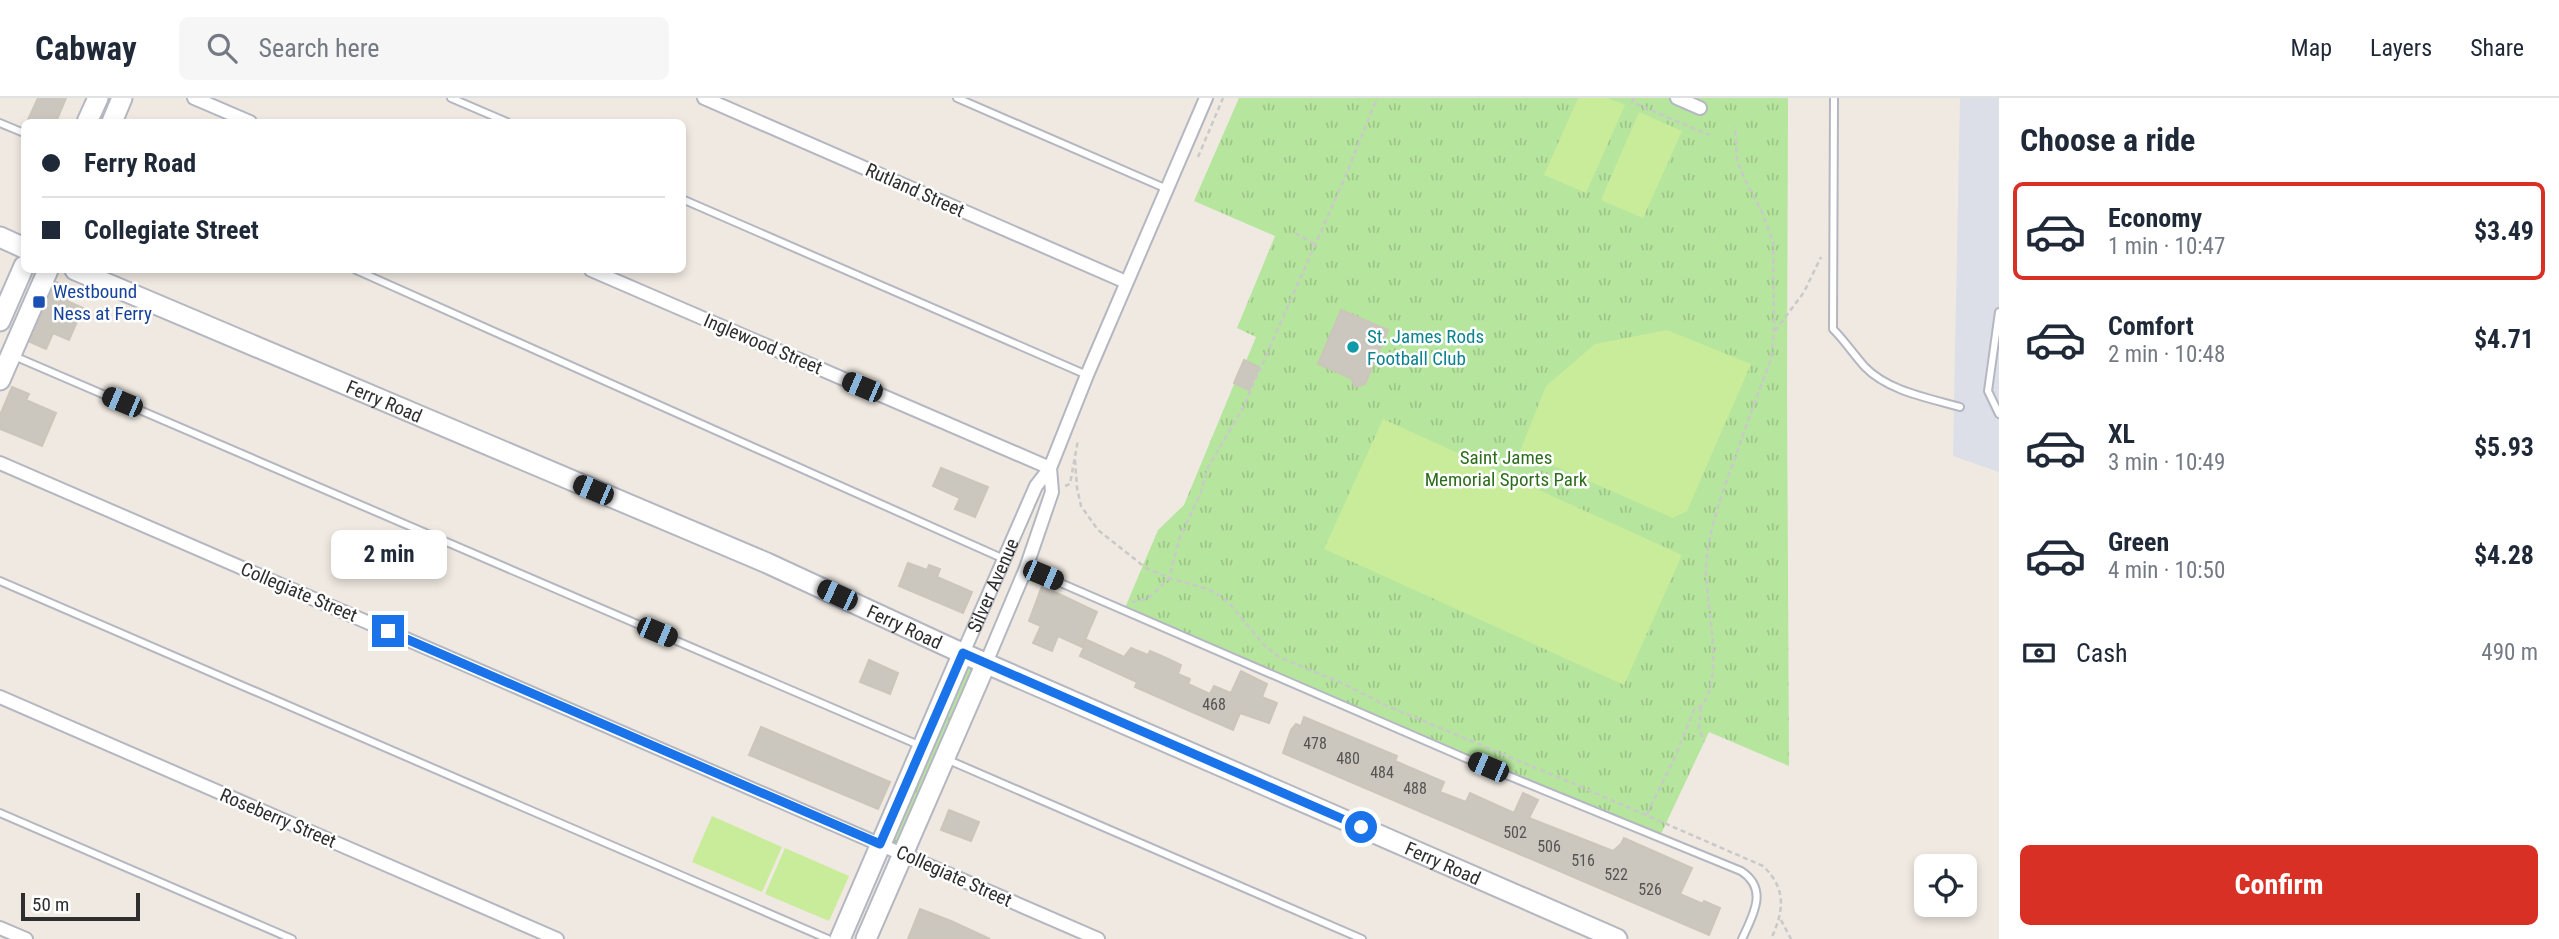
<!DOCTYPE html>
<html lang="en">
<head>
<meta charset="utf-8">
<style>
  body { margin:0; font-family:"Roboto Condensed",sans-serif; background:#f6f6f7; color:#1f2937; height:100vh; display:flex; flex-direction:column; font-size:26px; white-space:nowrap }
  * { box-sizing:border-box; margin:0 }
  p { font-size:23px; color:#747a83 }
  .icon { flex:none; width:38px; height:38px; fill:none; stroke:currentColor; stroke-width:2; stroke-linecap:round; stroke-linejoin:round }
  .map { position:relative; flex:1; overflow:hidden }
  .side { display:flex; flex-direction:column; background:#fff; width:560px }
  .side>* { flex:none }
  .guide { position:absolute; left:21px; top:21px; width:665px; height:154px; border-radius:10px; box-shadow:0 4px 10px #0003; display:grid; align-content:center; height:154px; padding:0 21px; background:#fff }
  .buttons { position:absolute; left:1914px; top:756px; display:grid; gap:14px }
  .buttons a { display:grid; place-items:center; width:63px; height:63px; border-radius:10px; background:#fff; box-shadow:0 4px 10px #0003; font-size:35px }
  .scale { position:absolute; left:21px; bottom:18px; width:119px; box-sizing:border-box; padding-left:7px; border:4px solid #2e2e2e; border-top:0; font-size:19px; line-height:24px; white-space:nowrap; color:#2e2e2e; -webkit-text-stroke:5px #fff; paint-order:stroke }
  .end { position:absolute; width:32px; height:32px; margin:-16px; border:9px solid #1a73e8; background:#fff; box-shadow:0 0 0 4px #fff }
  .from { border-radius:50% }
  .bubble { position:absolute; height:49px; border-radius:10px; background:#fff; box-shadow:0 4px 10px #0003; font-size:23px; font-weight:700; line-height:49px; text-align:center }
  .car { position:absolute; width:21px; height:42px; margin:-21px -10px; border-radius:9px; box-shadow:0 0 5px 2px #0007; background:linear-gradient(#222 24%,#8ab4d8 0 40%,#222 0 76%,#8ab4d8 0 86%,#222 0) }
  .guide b { display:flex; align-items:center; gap:24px; height:66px; font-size:26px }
  .guide b+b { border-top:2px solid #e0e1e3 }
  .guide i { width:18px; height:18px; background:#1f2937 }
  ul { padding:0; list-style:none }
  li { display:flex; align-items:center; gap:21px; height:98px; margin:0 14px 10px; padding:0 7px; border:4px solid transparent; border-radius:10px }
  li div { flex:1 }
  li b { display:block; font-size:26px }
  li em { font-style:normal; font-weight:700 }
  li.selected { border-color:#d93025 }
  li>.icon { width:63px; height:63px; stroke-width:1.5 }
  h2 { padding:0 21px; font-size:32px; line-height:84px }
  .pay { display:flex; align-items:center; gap:18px; height:77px; padding:0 21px; font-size:26px }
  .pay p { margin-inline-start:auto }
  .button { display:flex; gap:14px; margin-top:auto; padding:14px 21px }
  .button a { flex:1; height:80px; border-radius:10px; background:#d93025; color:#fff; font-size:28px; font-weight:700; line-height:80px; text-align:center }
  header { display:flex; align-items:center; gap:42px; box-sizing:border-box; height:98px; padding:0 35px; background:#fff; border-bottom:2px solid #e0e1e3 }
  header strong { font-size:33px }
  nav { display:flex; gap:38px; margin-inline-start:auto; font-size:24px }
  .search { width:490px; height:63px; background:#f6f6f7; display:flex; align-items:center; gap:18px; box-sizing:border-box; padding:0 24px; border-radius:10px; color:#747a83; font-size:26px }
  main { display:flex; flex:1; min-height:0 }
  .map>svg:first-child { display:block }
  .airport { fill:#dcdee8 }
  .grass { fill:url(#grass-tufts) }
  .pitch { fill:#c9ec9a }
  .building { fill:#cbc7bf; stroke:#cbc5ba; stroke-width:2 }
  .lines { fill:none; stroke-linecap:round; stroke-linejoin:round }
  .lane-casing { stroke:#b4b7c1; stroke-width:10 }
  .street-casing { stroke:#b4b7c1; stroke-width:16 }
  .secondary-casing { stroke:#b4b7c1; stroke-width:23 }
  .path { stroke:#c9c9c9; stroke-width:2.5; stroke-dasharray:5 3.5; stroke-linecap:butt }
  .lane { stroke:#fff; stroke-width:6 }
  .street { stroke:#fff; stroke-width:12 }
  .secondary { stroke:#fff; stroke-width:19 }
  .route { stroke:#1a73e8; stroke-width:9 }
  .transit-dot { fill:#1a4fb4; stroke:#fff; stroke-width:2.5 }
  .culture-dot { fill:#0f9aa8; stroke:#fff; stroke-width:2.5 }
  .labels { text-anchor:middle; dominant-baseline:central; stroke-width:5; stroke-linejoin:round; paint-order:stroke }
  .number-label { font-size:16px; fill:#555452 }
  .street-label { font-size:19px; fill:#2e2e2e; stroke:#fff }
  .transit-label { font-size:19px; fill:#164399; stroke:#fff; text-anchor:start }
  .culture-label { font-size:19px; fill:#0d838f; stroke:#fff; text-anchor:start }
  .park-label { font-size:19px; fill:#2c6e1b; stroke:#fff }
</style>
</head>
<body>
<header>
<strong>Cabway</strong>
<div class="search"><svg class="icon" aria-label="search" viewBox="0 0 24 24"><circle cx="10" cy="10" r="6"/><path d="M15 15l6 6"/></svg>Search here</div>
<nav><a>Map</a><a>Layers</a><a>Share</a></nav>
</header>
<main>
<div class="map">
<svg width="1999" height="841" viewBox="0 0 1999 841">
  <defs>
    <pattern id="grass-tufts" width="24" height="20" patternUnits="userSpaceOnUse" patternTransform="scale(1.75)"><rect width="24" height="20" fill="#b6e59e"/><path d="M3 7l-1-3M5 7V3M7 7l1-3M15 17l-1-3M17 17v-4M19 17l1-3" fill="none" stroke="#9dc588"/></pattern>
  </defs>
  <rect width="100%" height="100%" fill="#efe9e1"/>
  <path class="airport" d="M1960,0H1999V374L1953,358Z"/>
  <path class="grass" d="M1239,0H1788L1787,292L1789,668L1709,634L1661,736L1656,739L1124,512L1158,432L1184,407L1244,262L1246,263L1256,239L1237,230L1275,138L1194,103Z
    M963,555L986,565L902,756L880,746Z"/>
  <path class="pitch" d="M1578,0H1608L1625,7L1586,95L1544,77Z
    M1639,14L1682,33L1643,120L1601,102Z
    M1667,232L1751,266L1687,413L1673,420L1520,353L1546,288L1595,246Z
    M1383,321L1682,457L1624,587L1324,451Z
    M712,718L782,749L762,794L692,764Z
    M785,750L849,778L829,823L765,796Z"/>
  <path class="building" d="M38,0H66L56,24H27Z
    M56,184L72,190L67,203L83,210L69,242L53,235L46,251L30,244Z
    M1341,212L1388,232L1365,286L1355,289L1351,280L1318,266Z
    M1244,262L1259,269L1249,292L1234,285Z
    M12,289L29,296L26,302L56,315L42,348L0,331V317Z
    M941,370L988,389L975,419L955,411L960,400L933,388Z
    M908,465L927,472L929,467L940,471L937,479L972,494L963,515L899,488Z
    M1042,488L1097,514L1082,549L1058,538L1052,553L1033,545L1041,528L1029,523Z
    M1087,542L1124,559L1131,550L1148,557L1150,553L1164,559L1181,567L1178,576L1190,581L1188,586L1210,596L1214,588L1231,595L1241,573L1267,586L1262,599L1277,605L1269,625L1240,615L1233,632L1135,589L1137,584L1080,558Z
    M869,562L898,575L890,596L860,584Z
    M1304,619L1397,658L1395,663L1444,684L1440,694L1466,704L1470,695L1514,715L1523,695L1538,702L1529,720L1613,753L1621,746L1624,740L1692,770L1680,796L1703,806L1704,803L1720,810L1709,837L1283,655L1291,632L1296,626L1301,628Z
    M761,629L890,684L878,711L749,657Z
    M949,712L979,724L971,743L941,732Z
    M920,811L951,823L990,841H908Z"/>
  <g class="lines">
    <defs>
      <path id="lane" d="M451,0L507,24
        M957,0L1167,91
        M1834,0L1833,231C1845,243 1854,257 1865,269C1888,293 1929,300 1960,309
        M0,25L24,35
        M682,101L1087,277
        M356,172L1004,461
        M1999,214L1988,293L1999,316
        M14,258L921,648
        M1026,470L1465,660L1741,773C1769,791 1753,817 1742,841
        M0,483L828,841
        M946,661L1362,841
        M0,715L292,841"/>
      <g id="street">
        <path d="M194,0L250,24"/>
        <path d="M704,0L1126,184"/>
        <path d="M1677,0L1700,10"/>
        <path d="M591,172L1050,370"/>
        <path d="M0,365L1098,841"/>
        <path id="s1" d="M963,555L1036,388L1050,370L1087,277L1206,0"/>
        <path d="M986,565L1026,470L1052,394L1050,370"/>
        <path d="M0,599L557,841"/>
        <path d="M0,830L26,841"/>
      </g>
      <g id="secondary">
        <path d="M87,24L98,0"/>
        <path d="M112,24L122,0"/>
        <path d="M0,139L24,150"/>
        <path id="s2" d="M75,172L767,465L953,551L1617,841"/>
        <path d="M0,223L24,168"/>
        <path d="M0,282L48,172"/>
        <path d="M840,841L963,555"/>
        <path d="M866,841L986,565"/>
      </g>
    </defs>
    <use href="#lane" class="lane-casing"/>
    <use href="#street" class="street-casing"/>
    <use href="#secondary" class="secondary-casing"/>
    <path class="path" d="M1634,0L1632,4L1709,37
      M1198,59L1223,0
      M1295,135L1314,146
      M1775,233L1804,194L1821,159
      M1075,362L1077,390L1081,408L1098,432L1146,470L1169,480L1208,491L1222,499L1231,507L1264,547L1279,559L1344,586L1385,607L1572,685L1763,768C1787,791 1784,813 1771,841
      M1065,388L1070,386L1078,342
      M1132,504L1149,500L1169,480L1180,439L1200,397L1208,369L1242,312L1346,77L1377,0
      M1701,609L1699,630L1704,644
      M1647,716L1674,661L1694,612C1729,598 1705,502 1706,470C1708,431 1723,393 1736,357C1747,325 1759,293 1771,261L1774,234L1773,144L1762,114L1745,82L1737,62L1735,28
      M1781,822L1791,841"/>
    <use href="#lane" class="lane"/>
    <use href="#street" class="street"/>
    <use href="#secondary" class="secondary"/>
  </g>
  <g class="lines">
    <path class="route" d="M388,533L880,746L963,555L1361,729"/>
  </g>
  <rect class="transit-dot" x="32" y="197" width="14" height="14" rx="3.5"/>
  <circle class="culture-dot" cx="1353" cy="249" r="7"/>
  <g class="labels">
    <g class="number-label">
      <text x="1214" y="606">468</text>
      <text x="1315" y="645">478</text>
      <text x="1348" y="660">480</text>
      <text x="1382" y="674">484</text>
      <text x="1415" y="690">488</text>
      <text x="1515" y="734">502</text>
      <text x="1549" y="748">506</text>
      <text x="1583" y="762">516</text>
      <text x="1616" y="776">522</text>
      <text x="1650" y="791">526</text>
    </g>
    <g class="street-label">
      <text transform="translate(915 92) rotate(24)">Rutland Street</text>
      <text transform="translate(763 246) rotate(23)">Inglewood Street</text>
      <text stroke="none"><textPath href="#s2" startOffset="336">Ferry Road</textPath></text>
      <text stroke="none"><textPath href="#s1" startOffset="74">Silver Avenue</textPath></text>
      <text transform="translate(299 494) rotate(23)">Collegiate Street</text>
      <text stroke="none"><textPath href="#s2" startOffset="903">Ferry Road</textPath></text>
      <text transform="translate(278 720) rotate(23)">Roseberry Street</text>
      <text stroke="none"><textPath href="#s2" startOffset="1491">Ferry Road</textPath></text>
      <text transform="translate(954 778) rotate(24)">Collegiate Street</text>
    </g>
    <g class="transit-label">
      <text x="53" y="193">Westbound<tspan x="53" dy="22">Ness at Ferry</tspan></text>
    </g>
    <g class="culture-label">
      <text x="1367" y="238">St. James Rods<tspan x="1367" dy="22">Football Club</tspan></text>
    </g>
    <g class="park-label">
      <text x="1506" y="359">Saint James<tspan x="1506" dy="22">Memorial Sports Park</tspan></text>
    </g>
  </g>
</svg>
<div class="buttons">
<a><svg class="icon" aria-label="locate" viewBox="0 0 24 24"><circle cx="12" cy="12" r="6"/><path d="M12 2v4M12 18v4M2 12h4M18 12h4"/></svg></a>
</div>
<div class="scale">50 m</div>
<i class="end from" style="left:1361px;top:729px"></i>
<i class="end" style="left:388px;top:533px"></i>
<div class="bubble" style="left:331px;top:432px;width:116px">2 min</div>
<i class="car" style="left:862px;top:289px;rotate:293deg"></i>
<i class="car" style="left:122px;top:304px;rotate:293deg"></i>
<i class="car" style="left:593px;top:392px;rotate:293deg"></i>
<i class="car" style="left:1043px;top:477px;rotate:113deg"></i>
<i class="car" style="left:837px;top:497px;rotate:295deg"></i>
<i class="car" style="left:657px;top:534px;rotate:113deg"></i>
<i class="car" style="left:1488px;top:669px;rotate:293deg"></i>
<div class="guide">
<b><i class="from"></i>Ferry Road</b>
<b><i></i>Collegiate Street</b>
</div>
</div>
<section class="side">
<h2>Choose a ride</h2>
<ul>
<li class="selected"><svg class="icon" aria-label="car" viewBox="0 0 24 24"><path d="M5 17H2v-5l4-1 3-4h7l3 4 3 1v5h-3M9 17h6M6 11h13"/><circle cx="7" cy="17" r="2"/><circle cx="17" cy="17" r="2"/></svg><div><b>Economy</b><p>1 min · 10:47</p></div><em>$3.49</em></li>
<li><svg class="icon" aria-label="car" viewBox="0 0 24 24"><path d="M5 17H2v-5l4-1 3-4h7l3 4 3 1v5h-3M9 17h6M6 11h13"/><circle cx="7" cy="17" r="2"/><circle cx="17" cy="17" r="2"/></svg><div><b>Comfort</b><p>2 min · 10:48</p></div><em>$4.71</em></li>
<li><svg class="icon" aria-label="car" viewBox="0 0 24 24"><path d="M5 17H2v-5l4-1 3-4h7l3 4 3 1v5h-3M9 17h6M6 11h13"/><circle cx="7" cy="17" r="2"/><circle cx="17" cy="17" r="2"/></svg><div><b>XL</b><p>3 min · 10:49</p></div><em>$5.93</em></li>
<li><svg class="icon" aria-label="car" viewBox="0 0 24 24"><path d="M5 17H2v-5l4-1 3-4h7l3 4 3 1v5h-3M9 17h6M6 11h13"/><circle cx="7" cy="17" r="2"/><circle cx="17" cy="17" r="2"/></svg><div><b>Green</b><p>4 min · 10:50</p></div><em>$4.28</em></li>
</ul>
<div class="pay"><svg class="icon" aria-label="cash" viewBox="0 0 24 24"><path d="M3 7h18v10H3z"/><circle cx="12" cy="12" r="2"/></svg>Cash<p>490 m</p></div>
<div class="button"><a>Confirm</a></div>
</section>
</main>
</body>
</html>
